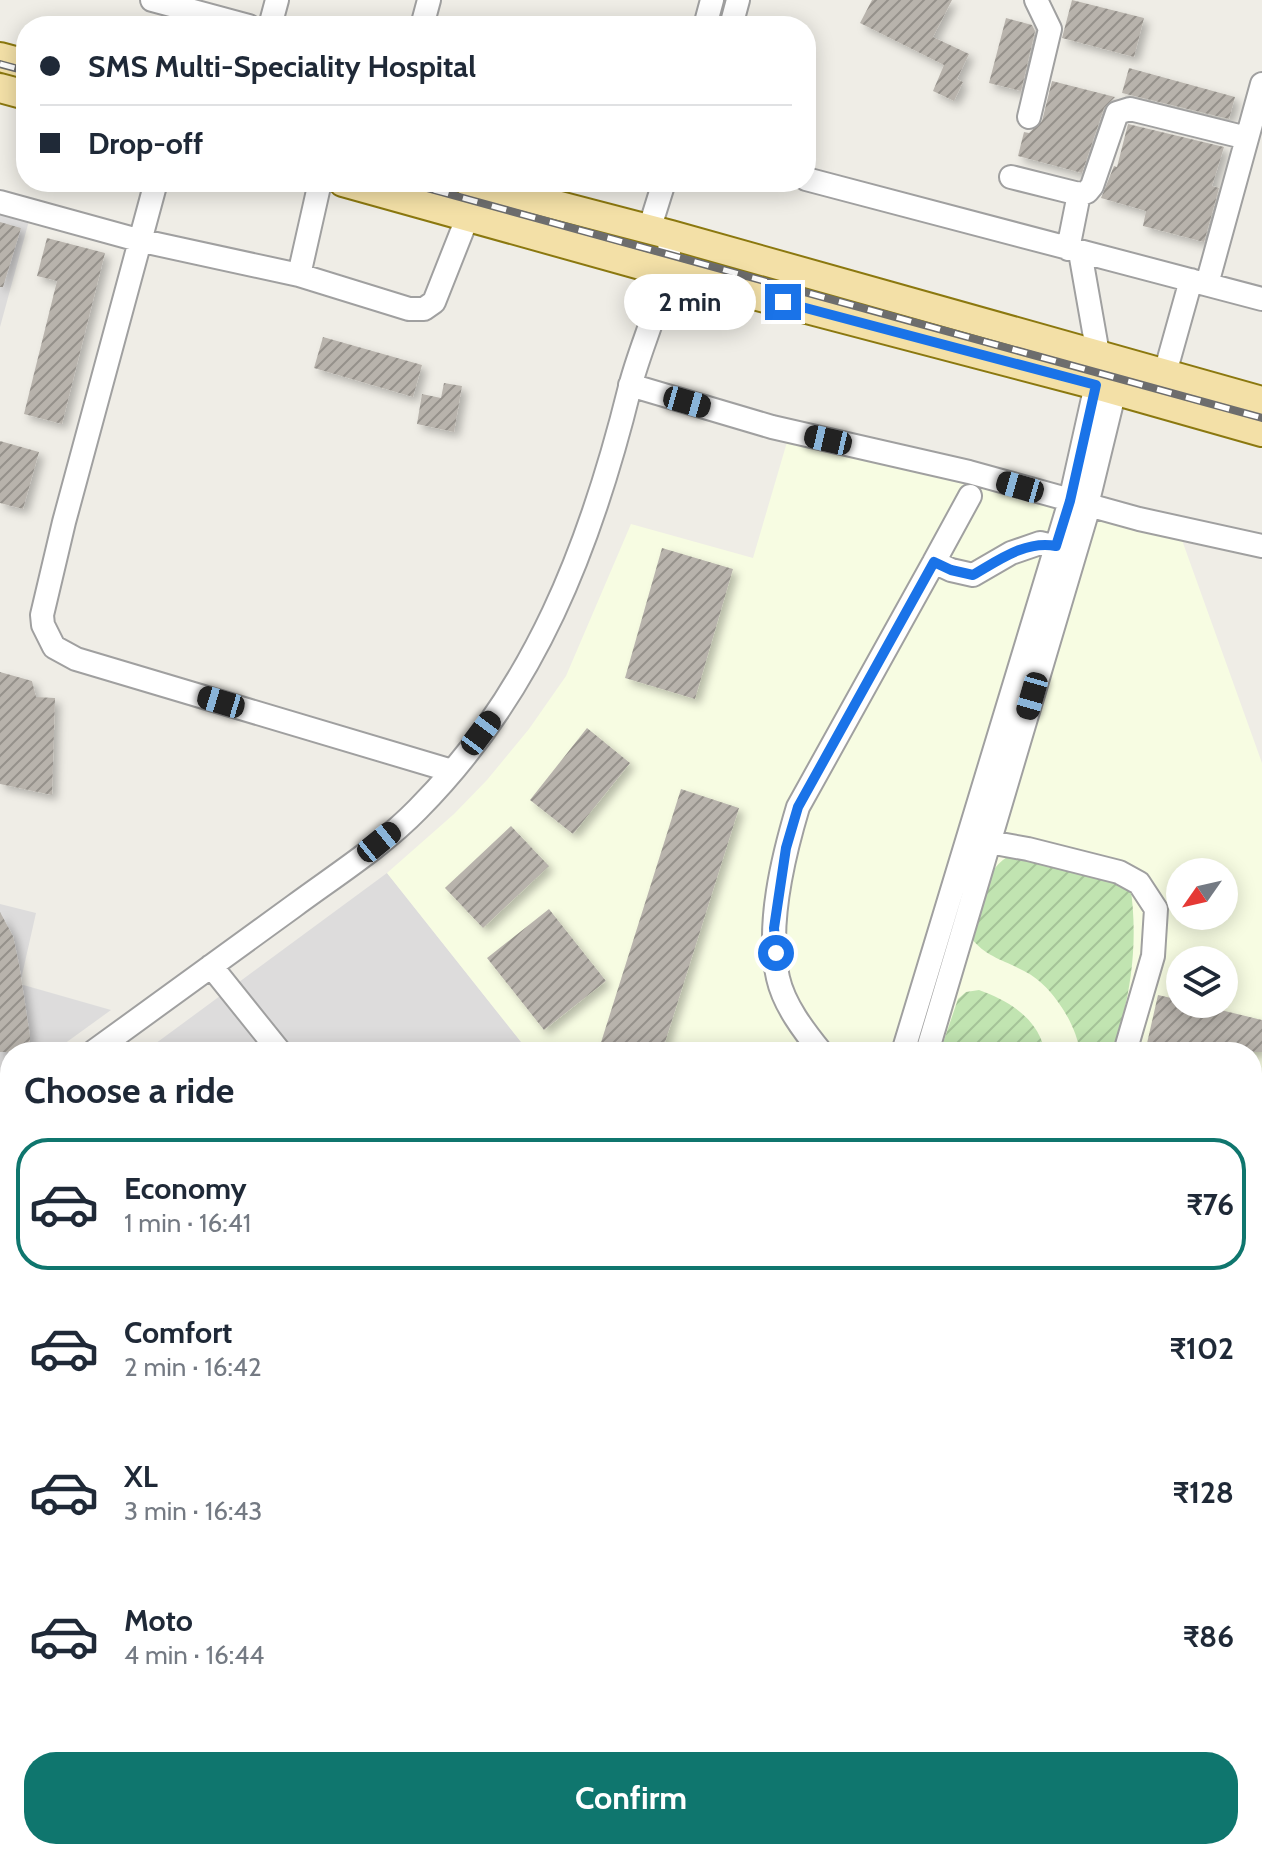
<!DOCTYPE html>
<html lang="en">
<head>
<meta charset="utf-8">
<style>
  body { margin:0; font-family:Cabin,sans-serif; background:#f2f2f3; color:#1f2937; height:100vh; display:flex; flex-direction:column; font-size:30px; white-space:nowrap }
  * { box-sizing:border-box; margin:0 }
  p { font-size:26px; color:#747a83 }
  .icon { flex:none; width:44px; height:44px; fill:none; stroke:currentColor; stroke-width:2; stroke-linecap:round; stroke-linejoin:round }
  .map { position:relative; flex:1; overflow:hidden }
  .panel { position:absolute; left:0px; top:1042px; width:1262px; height:818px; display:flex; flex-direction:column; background:#fff; border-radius:32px 32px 0 0; box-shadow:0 4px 20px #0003 }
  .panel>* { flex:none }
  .banner { position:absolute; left:16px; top:16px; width:800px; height:176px; border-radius:32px; box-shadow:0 4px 20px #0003; display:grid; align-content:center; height:176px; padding:0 24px; background:#fff }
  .needle { width:52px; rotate:236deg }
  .fabs { position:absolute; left:1166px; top:858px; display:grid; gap:16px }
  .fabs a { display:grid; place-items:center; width:72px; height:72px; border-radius:50%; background:#fff; box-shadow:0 4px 20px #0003; font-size:40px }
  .end { position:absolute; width:36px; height:36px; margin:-18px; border:10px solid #1a73e8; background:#fff; box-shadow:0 0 0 4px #fff }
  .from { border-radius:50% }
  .bubble { position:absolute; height:56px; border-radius:28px; background:#fff; box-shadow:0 4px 20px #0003; font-size:26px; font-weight:800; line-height:56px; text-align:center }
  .car { position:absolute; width:24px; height:48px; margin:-24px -12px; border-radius:10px; box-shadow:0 0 6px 2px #0007; background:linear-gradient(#222 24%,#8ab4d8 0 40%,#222 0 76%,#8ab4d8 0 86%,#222 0) }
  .banner b { display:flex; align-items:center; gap:28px; height:76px; font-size:30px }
  .banner b+b { border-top:2px solid #e0e1e3 }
  .banner i { width:20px; height:20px; background:#1f2937 }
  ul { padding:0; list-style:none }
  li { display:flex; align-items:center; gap:24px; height:132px; margin:0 16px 12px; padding:0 8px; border:4px solid transparent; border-radius:32px }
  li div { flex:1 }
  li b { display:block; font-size:30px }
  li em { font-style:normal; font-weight:800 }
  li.on { border-color:#0f766e }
  li>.icon { width:72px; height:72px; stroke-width:1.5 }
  h2 { padding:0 24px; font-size:36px; line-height:96px }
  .button { display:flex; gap:16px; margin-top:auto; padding:16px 24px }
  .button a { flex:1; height:92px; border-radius:32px; background:#0f766e; color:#fff; font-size:32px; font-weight:800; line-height:92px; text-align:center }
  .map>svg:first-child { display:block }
  .residential { fill:#dddcdc }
  .education { fill:#f7fce2; fill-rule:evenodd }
  .garden { fill:url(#garden-furrows) }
  .building { fill:url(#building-hatch); filter:url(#shadow) }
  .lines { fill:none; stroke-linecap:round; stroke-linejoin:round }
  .minor-casing { stroke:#a0a0a0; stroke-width:26 }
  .major-casing { stroke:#8b780f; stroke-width:32 }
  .minor { stroke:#fff; stroke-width:22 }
  .major { stroke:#f3e0a7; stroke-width:28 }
  .rail-casing { stroke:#6d6d6d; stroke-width:8 }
  .rail { stroke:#fff; stroke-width:5; stroke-dasharray:15; stroke-linecap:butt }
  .route { stroke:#1a73e8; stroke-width:10 }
</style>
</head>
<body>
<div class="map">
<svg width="1262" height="1859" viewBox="0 0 1262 1859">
  <defs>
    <pattern id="garden-furrows" width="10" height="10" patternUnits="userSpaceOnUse" patternTransform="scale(2)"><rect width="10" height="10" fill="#c1e4b1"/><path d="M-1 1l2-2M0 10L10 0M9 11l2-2" fill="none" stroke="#a5c398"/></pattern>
    <pattern id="building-hatch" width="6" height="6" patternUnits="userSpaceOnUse" patternTransform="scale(2)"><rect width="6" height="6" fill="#b8b3ac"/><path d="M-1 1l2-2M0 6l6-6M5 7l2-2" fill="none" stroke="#95918b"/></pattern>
    <filter id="shadow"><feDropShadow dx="5" dy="5" stdDeviation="4" flood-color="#0004"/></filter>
  </defs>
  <rect width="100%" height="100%" fill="#efede6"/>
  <path class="residential" d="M0,208L30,217L0,327Z
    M387,873L529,1052H144Z
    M0,904L36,913L20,984L111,1010L53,1052H10V1083L0,1091Z
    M10,1151V1263L0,1251V1158Z
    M477,1850H940L931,1859H485Z"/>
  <path class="education" d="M792,425L1178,529L1262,763V1507L1253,1516L1252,1052H529L387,873L454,814L487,780L529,729L566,676L631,524L753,558ZM1180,872H1224V916H1180ZM1180,960H1224V1004H1180Z"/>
  <path class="garden" d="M1013,854L1130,884C1139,941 1131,999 1112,1052H1080C1076,1023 1051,984 1024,971C1004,960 986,957 971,938C979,910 982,867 1013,854Z
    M979,990C1009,1001 1038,1018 1045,1052H940L958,999L966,992Z"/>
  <path class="building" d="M872,0H952L933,37L969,54L957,79L963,82L954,101L933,91L944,65L860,23Z
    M1072,0L1144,18L1134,57L1062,38Z
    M1006,18L1032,25L1035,31L1021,91L989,83Z
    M1129,68L1235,97L1229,119L1122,93Z
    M1052,81L1115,97L1104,108L1082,173L1018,156L1024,132L1029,133L1042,121Z
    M1128,124L1224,147L1212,186L1219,188L1204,242L1143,226L1146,211L1101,198L1114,166L1117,167Z
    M0,222L21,228L3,287H0Z
    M47,238L105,253L62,424L24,414L57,281L37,276Z
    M323,337L422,365L413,397L314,368Z
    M444,383L462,386L454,432L417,424L422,394L441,398Z
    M0,441L39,452L23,509L0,503Z
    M662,548L733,569L695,699L625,678Z
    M0,672L32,681L36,697L55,698L52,795L0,784Z
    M587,728L630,763L573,834L530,800Z
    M681,789L739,808L662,1052H598Z
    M511,826L549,866L483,928L445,888Z
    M549,909L606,981L544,1030L487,958Z
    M0,912L13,936L19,964L30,1036L29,1052H0Z
    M1158,995L1180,1000V1004H1196L1262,1020V1052H1145Z"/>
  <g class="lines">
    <defs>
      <path id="minor" d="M152,0L249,26
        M270,26L277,0
        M422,26L429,0
        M705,26L712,0
        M731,26L738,0
        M1029,117L1050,29L1036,0
        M1011,177L1079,194
        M806,179L1262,299
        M156,182L64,522L42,615L43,625L54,647L76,659L452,771
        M0,202L138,240L299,275L409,309H424L434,302L468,216
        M649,230L664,182
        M1068,249L1079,194L1087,192L1092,186L1117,113L1130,109L1247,138
        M1080,252L1098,354
        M299,275L320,182
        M1207,284L1262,84
        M1165,373L1191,280
        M630,385L772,427L969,472L1139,519L1262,546
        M970,496L934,562L951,570L973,575L1011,553L1040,543L1069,550
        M1087,505L1115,390
        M989,842L1028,849L1119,872L1139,883L1156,909L1153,956L1125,1052
        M211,966L280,1052
        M93,1052C160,1003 227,954 294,906C336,875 382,846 418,809C535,691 591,545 630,387C640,348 658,311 666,271C669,260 669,247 671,235
        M821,1052C804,1031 784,1005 778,978C766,926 783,857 798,807L934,562
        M903,1052L1070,501L1096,385
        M927,1052L1089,506
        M0,1120L10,1113
        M0,1262L10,1275
        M1252,1535L1262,1523
        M1252,1706L1262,1696
        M0,1719L10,1778
        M22,1850L24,1859
        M457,1850L465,1859
        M786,1850L793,1859
        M895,1850L902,1859
        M1245,1850L1251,1859
        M950,1859L958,1850
        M1110,1859L1113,1850"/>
      <path id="major" d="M0,57L26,64
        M0,88L26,95
        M343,182L666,272L1096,385L1262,432
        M468,182L671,235L1262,401"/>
    </defs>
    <use href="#minor" class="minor-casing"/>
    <use href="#major" class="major-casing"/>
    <use href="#minor" class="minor"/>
    <use href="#major" class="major"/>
    <defs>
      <path id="rail" d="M0,64L26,71
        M405,182L1262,418"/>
    </defs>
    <use href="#rail" class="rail-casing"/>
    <use href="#rail" class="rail"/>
  </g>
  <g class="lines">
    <path class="route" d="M776,953L774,928L786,848L798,807L934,562L951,570L973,575C999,560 1026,540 1056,546L1070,501L1096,385L783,302"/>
  </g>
</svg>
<div class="fabs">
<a><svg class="needle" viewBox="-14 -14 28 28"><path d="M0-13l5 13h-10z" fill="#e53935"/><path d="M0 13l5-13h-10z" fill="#747a83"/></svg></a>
<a><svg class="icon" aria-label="layers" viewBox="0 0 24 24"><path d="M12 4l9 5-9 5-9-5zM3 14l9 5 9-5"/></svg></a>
</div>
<i class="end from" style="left:776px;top:953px"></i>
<i class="end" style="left:783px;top:302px"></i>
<div class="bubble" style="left:624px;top:274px;width:132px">2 min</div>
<i class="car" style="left:687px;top:402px;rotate:106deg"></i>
<i class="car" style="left:828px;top:440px;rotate:283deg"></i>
<i class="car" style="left:1020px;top:487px;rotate:286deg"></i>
<i class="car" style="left:1032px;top:696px;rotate:196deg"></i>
<i class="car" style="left:221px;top:702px;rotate:287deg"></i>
<i class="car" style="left:481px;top:733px;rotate:37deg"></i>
<i class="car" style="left:379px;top:842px;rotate:51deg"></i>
<div class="banner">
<b><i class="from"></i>SMS Multi-Speciality Hospital</b>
<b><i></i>Drop-off</b>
</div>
<section class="panel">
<h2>Choose a ride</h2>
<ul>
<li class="on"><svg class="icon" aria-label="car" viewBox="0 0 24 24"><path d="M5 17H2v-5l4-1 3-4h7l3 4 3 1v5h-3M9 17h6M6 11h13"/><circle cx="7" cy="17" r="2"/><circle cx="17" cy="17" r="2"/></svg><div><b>Economy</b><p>1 min · 16:41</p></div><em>₹76</em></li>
<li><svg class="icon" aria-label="car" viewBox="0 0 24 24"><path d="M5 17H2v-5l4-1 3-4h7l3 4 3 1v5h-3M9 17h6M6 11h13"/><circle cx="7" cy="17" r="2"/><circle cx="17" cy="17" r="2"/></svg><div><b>Comfort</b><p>2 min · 16:42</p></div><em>₹102</em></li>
<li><svg class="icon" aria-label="car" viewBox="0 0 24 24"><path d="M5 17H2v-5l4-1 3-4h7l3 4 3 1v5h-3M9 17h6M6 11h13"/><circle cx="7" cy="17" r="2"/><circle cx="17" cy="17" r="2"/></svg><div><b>XL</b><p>3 min · 16:43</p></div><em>₹128</em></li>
<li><svg class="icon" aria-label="car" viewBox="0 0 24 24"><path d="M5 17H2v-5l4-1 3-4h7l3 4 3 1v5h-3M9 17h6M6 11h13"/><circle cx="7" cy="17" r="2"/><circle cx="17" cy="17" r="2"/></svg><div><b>Moto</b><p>4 min · 16:44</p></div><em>₹86</em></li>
</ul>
<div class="button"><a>Confirm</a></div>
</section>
</div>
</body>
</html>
